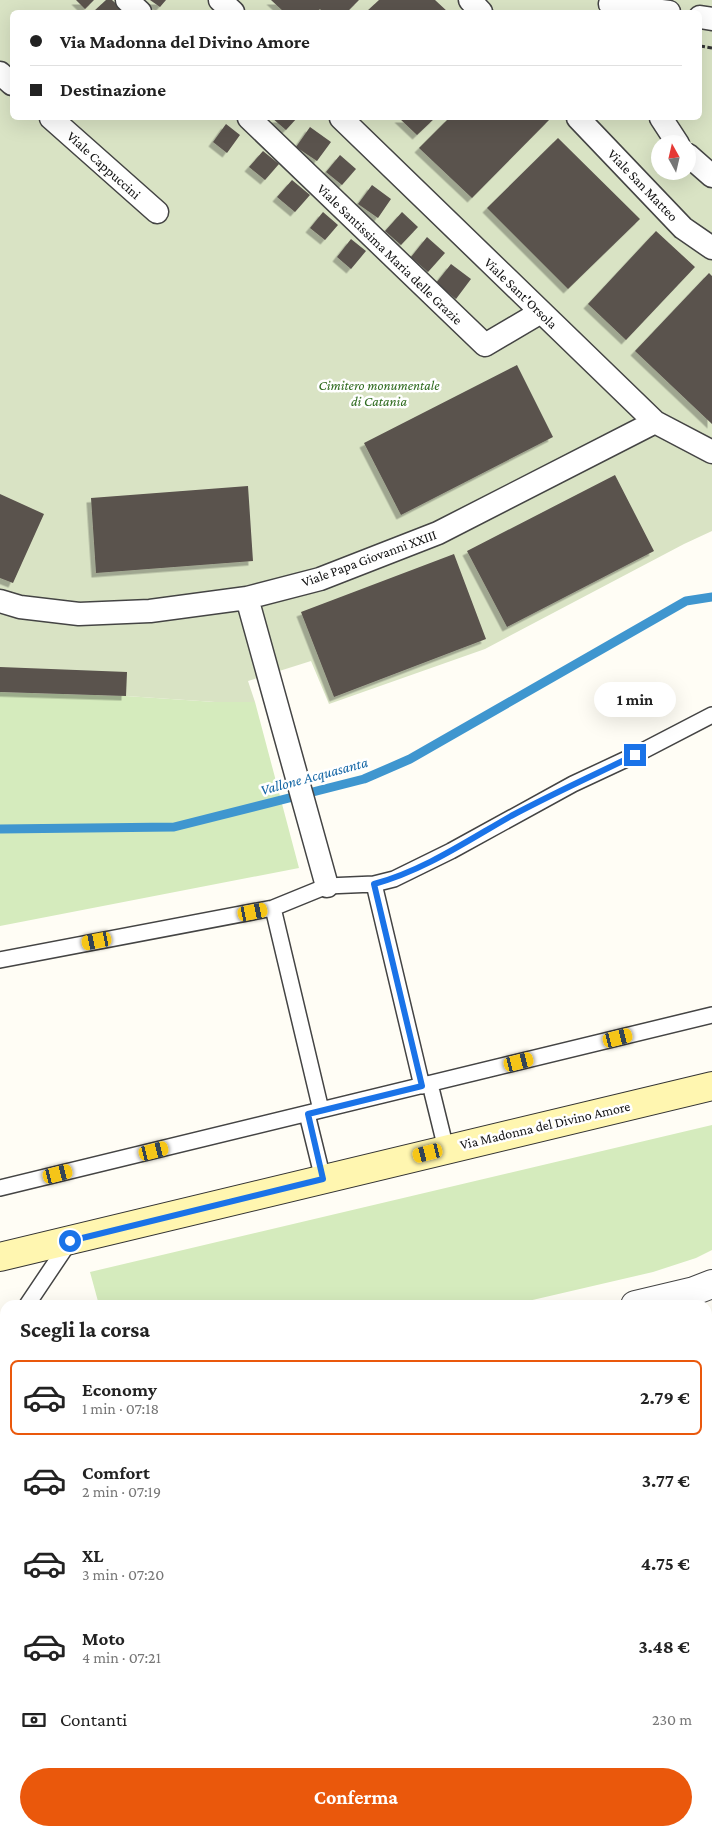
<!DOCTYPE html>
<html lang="it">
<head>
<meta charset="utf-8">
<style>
  body { margin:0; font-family:"Crimson Pro",serif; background:#f6f6f6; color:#222; height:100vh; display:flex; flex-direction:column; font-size:19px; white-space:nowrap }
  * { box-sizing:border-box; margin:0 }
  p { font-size:16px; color:#767676 }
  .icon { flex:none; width:28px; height:28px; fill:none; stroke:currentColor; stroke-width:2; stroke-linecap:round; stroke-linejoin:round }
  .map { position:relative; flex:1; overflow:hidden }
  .side { position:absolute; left:0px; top:1300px; width:712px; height:536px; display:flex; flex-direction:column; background:#fff; border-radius:15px 15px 0 0; box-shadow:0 5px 20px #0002 }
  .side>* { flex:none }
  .banner { position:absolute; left:10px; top:10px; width:692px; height:110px; border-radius:8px; box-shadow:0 5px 20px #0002; display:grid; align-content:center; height:110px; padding:0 20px; background:#fff }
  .needle { width:32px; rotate:352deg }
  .controls { position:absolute; left:651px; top:135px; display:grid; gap:10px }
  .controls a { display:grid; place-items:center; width:45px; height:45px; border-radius:50%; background:#fff; box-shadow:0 5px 20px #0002; font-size:25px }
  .end { position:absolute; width:22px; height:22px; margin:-11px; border:6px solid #1a73e8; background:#fff; box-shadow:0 0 0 2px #fff }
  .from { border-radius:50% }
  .bubble { position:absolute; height:35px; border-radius:18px; background:#fff; box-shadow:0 5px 20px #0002; font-size:16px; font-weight:700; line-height:35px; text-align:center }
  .car { position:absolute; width:15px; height:30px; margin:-15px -8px; border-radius:6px; box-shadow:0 0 4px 1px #0007; background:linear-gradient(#f5c518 24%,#345 0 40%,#f5c518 0 76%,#345 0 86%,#f5c518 0) }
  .banner b { display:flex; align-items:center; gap:18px; height:48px; font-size:19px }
  .banner b+b { border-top:1px solid #e0e0e0 }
  .banner i { width:12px; height:12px; background:#222 }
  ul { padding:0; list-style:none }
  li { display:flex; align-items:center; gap:15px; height:75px; margin:0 10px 8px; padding:0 10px; border:2px solid transparent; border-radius:8px }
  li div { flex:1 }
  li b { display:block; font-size:19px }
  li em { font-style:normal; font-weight:700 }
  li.selected { border-color:#ea580c }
  li>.icon { width:45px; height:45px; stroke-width:1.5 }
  h2 { padding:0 20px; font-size:22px; line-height:60px }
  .pay { display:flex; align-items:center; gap:12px; height:55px; padding:0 20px; font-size:19px }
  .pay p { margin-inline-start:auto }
  .primary-button { display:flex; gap:10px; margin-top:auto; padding:10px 20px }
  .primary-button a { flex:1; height:58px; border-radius:30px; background:#ea580c; color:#fff; font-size:20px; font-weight:700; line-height:58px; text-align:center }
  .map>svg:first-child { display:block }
  .green { fill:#d5ebbd }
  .cemetery { fill:#d9e3c4; fill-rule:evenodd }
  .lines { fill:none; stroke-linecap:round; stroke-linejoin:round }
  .stream { stroke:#3f96cf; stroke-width:9 }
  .building { fill:#5a524d; filter:url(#shadow) }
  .service-casing { stroke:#444; stroke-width:18 }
  .pedestrian-casing { stroke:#444; stroke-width:25 }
  .minor-casing { stroke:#444; stroke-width:30 }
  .secondary-casing { stroke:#333; stroke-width:30 }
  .path { stroke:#333; stroke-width:3; stroke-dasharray:5 2.5; stroke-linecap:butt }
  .service { stroke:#fff; stroke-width:15 }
  .pedestrian { stroke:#fff; stroke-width:22 }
  .minor { stroke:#fff; stroke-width:28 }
  .secondary { stroke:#fff6b0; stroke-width:28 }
  .route { stroke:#1a73e8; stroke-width:6 }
  .labels { text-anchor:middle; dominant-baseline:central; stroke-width:5; stroke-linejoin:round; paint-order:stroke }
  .street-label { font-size:14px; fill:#111; stroke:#fff }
  .park-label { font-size:14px; font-style:italic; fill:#2f6b1f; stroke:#fff }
  .water-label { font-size:15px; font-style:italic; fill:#1768a6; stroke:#fff }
</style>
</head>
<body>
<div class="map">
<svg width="712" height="1836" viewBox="0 0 712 1836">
  <defs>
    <filter id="shadow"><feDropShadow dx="-4.5" dy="4.5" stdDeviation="0" flood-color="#0004"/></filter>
  </defs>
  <rect width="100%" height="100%" fill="#fffdf5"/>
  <path class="green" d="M0,692L126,696L215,702H255L299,868L0,926Z
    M712,1125V1250L696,1258L653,1272L511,1305H99L90,1272Z
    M5,1466V1675L0,1680V1467Z"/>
  <path class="cemetery" d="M0,0H712V531L684,544L485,649L329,704L311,661L248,681L255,702H215L126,696L0,692ZM12,12H700V118H12ZM660,144H688V171H660Z"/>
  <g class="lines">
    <path class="stream" d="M0,829L174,827L364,779L410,759L686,601L712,597"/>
  </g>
  <path class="building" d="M76,0H94L85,9Z
    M106,0H112L125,12H93Z
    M150,0H166L160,7Z
    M271,0H359L347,12H323L320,9L316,12H284Z
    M379,0H435L448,12H366Z
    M272,118H297L286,130Z
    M399,118H435L417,135Z
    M449,118H549L550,119L472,198L419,148Z
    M226,124L240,135L227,153L213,142Z
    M310,127L331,142L317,161L296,147Z
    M558,138L640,219L568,289L487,208Z
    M263,151L279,164L265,180L249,167Z
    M340,155L356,169L342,185L326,172Z
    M292,180L310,195L295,212L277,197Z
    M372,185L391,199L378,218L358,204Z
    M323,212L338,225L325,240L310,228Z
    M402,212L418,227L401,245L385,231Z
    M656,231L695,267L626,340L588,304Z
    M427,237L445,253L428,272L411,257Z
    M351,239L366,251L351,269L337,257Z
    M451,264L471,279L456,299L436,283Z
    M709,273L712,276V424L635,351Z
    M517,365L553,437L401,515L364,443Z
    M615,475L654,551L507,627L467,551Z
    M248,486L253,561L96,573L91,498Z
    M0,494L44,514L13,583L0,578Z
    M454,554L486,639L334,697L301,612Z
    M0,667L127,672L126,696L0,692Z
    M708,1380L712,1395V1460L708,1461Z
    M712,1627V1668L708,1669V1628Z
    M712,1734V1754L708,1755V1736Z
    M111,1831H166L167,1836H98Z"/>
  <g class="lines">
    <defs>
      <path id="service" d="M374,884L422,1086
        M273,908L321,1110
        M0,960L273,908L327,886L374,884L394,879L451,851L573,784L635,755L712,715
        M430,1084L446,1149
        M307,1114L323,1179
        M0,1188L712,1015
        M27,1305L70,1241
        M708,1335L712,1333
        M0,1342L5,1339
        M708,1479L712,1478
        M708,1573H712"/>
      <path id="pedestrian" d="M127,0L140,12
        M220,0L233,12
        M470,0L481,12
        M610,4L669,12
        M700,17L712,19
        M0,73L12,84
        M51,118L157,212
        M249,118L485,345L541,312
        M341,118L655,422L712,452
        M578,118L683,228L712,248
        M661,118L678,144
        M688,155L712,176
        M247,598L327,886
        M0,601L20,607L79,614L150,611L247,598L320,579L438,533L655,422"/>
      <path id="minor" d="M635,1305L694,1291L712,1284
        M5,1721L0,1746L5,1817
        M708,1816L712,1815
        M393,1831L395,1836
        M652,1836L665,1831"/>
      <path id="secondary" d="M0,1257L712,1086"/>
    </defs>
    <use href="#service" class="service-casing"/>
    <use href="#pedestrian" class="pedestrian-casing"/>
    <use href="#minor" class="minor-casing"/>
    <use href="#secondary" class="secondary-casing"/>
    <path class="path" d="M700,46L712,48"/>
    <use href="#service" class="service"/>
    <use href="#pedestrian" class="pedestrian"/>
    <use href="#minor" class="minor"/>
    <use href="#secondary" class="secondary"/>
  </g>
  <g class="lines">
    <path class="route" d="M70,1241L323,1179L308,1114L422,1086L374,884C423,871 467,841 511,816C552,794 594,775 635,755"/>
  </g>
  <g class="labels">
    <g class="street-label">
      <text transform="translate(104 165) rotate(42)">Viale Cappuccini</text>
      <text transform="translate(643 185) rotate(46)">Viale San Matteo</text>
      <text transform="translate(390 254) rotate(44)">Viale Santissima Maria delle Grazie</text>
      <text transform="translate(521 293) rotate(44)">Viale Sant'Orsola</text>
      <text transform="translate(369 558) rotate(-20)">Viale Papa Giovanni XXIII</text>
      <text transform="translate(545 1125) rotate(-13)">Via Madonna del Divino Amore</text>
    </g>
    <g class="park-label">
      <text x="379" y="385">Cimitero monumentale<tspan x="379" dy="16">di Catania</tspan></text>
    </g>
    <g class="water-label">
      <text transform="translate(314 776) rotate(-15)">Vallone Acquasanta</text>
    </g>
  </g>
</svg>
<div class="controls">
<a><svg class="needle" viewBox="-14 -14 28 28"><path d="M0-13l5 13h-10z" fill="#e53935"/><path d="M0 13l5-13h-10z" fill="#767676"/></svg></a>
</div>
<i class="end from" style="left:70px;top:1241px"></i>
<i class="end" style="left:635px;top:755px"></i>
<div class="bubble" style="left:594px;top:682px;width:82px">1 min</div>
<i class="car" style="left:253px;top:912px;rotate:79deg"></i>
<i class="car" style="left:97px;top:941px;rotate:259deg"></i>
<i class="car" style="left:618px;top:1038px;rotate:76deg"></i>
<i class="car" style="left:519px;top:1062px;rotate:76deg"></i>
<i class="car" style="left:154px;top:1151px;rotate:76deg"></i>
<i class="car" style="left:428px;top:1153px;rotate:256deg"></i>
<i class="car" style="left:58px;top:1174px;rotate:76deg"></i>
<div class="banner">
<b><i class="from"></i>Via Madonna del Divino Amore</b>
<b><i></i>Destinazione</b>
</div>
<section class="side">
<h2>Scegli la corsa</h2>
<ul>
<li class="selected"><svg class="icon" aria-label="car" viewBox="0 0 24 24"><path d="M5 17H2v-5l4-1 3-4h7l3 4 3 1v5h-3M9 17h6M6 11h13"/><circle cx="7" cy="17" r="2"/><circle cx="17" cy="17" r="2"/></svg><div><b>Economy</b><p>1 min · 07:18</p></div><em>2.79 €</em></li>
<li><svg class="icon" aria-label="car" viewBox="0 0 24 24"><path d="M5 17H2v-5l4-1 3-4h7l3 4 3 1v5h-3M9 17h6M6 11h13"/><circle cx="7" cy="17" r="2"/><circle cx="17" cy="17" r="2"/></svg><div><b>Comfort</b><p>2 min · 07:19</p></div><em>3.77 €</em></li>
<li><svg class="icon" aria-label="car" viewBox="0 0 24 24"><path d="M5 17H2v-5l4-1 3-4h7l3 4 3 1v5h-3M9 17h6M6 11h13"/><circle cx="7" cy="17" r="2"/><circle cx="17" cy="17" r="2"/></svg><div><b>XL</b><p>3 min · 07:20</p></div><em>4.75 €</em></li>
<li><svg class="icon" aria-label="car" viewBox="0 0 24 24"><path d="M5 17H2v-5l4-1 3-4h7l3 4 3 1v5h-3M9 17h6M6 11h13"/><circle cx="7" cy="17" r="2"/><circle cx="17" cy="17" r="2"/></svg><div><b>Moto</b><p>4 min · 07:21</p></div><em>3.48 €</em></li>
</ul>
<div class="pay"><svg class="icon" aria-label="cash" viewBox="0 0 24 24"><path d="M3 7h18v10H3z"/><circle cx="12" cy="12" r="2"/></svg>Contanti<p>230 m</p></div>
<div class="primary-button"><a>Conferma</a></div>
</section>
</div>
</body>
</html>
